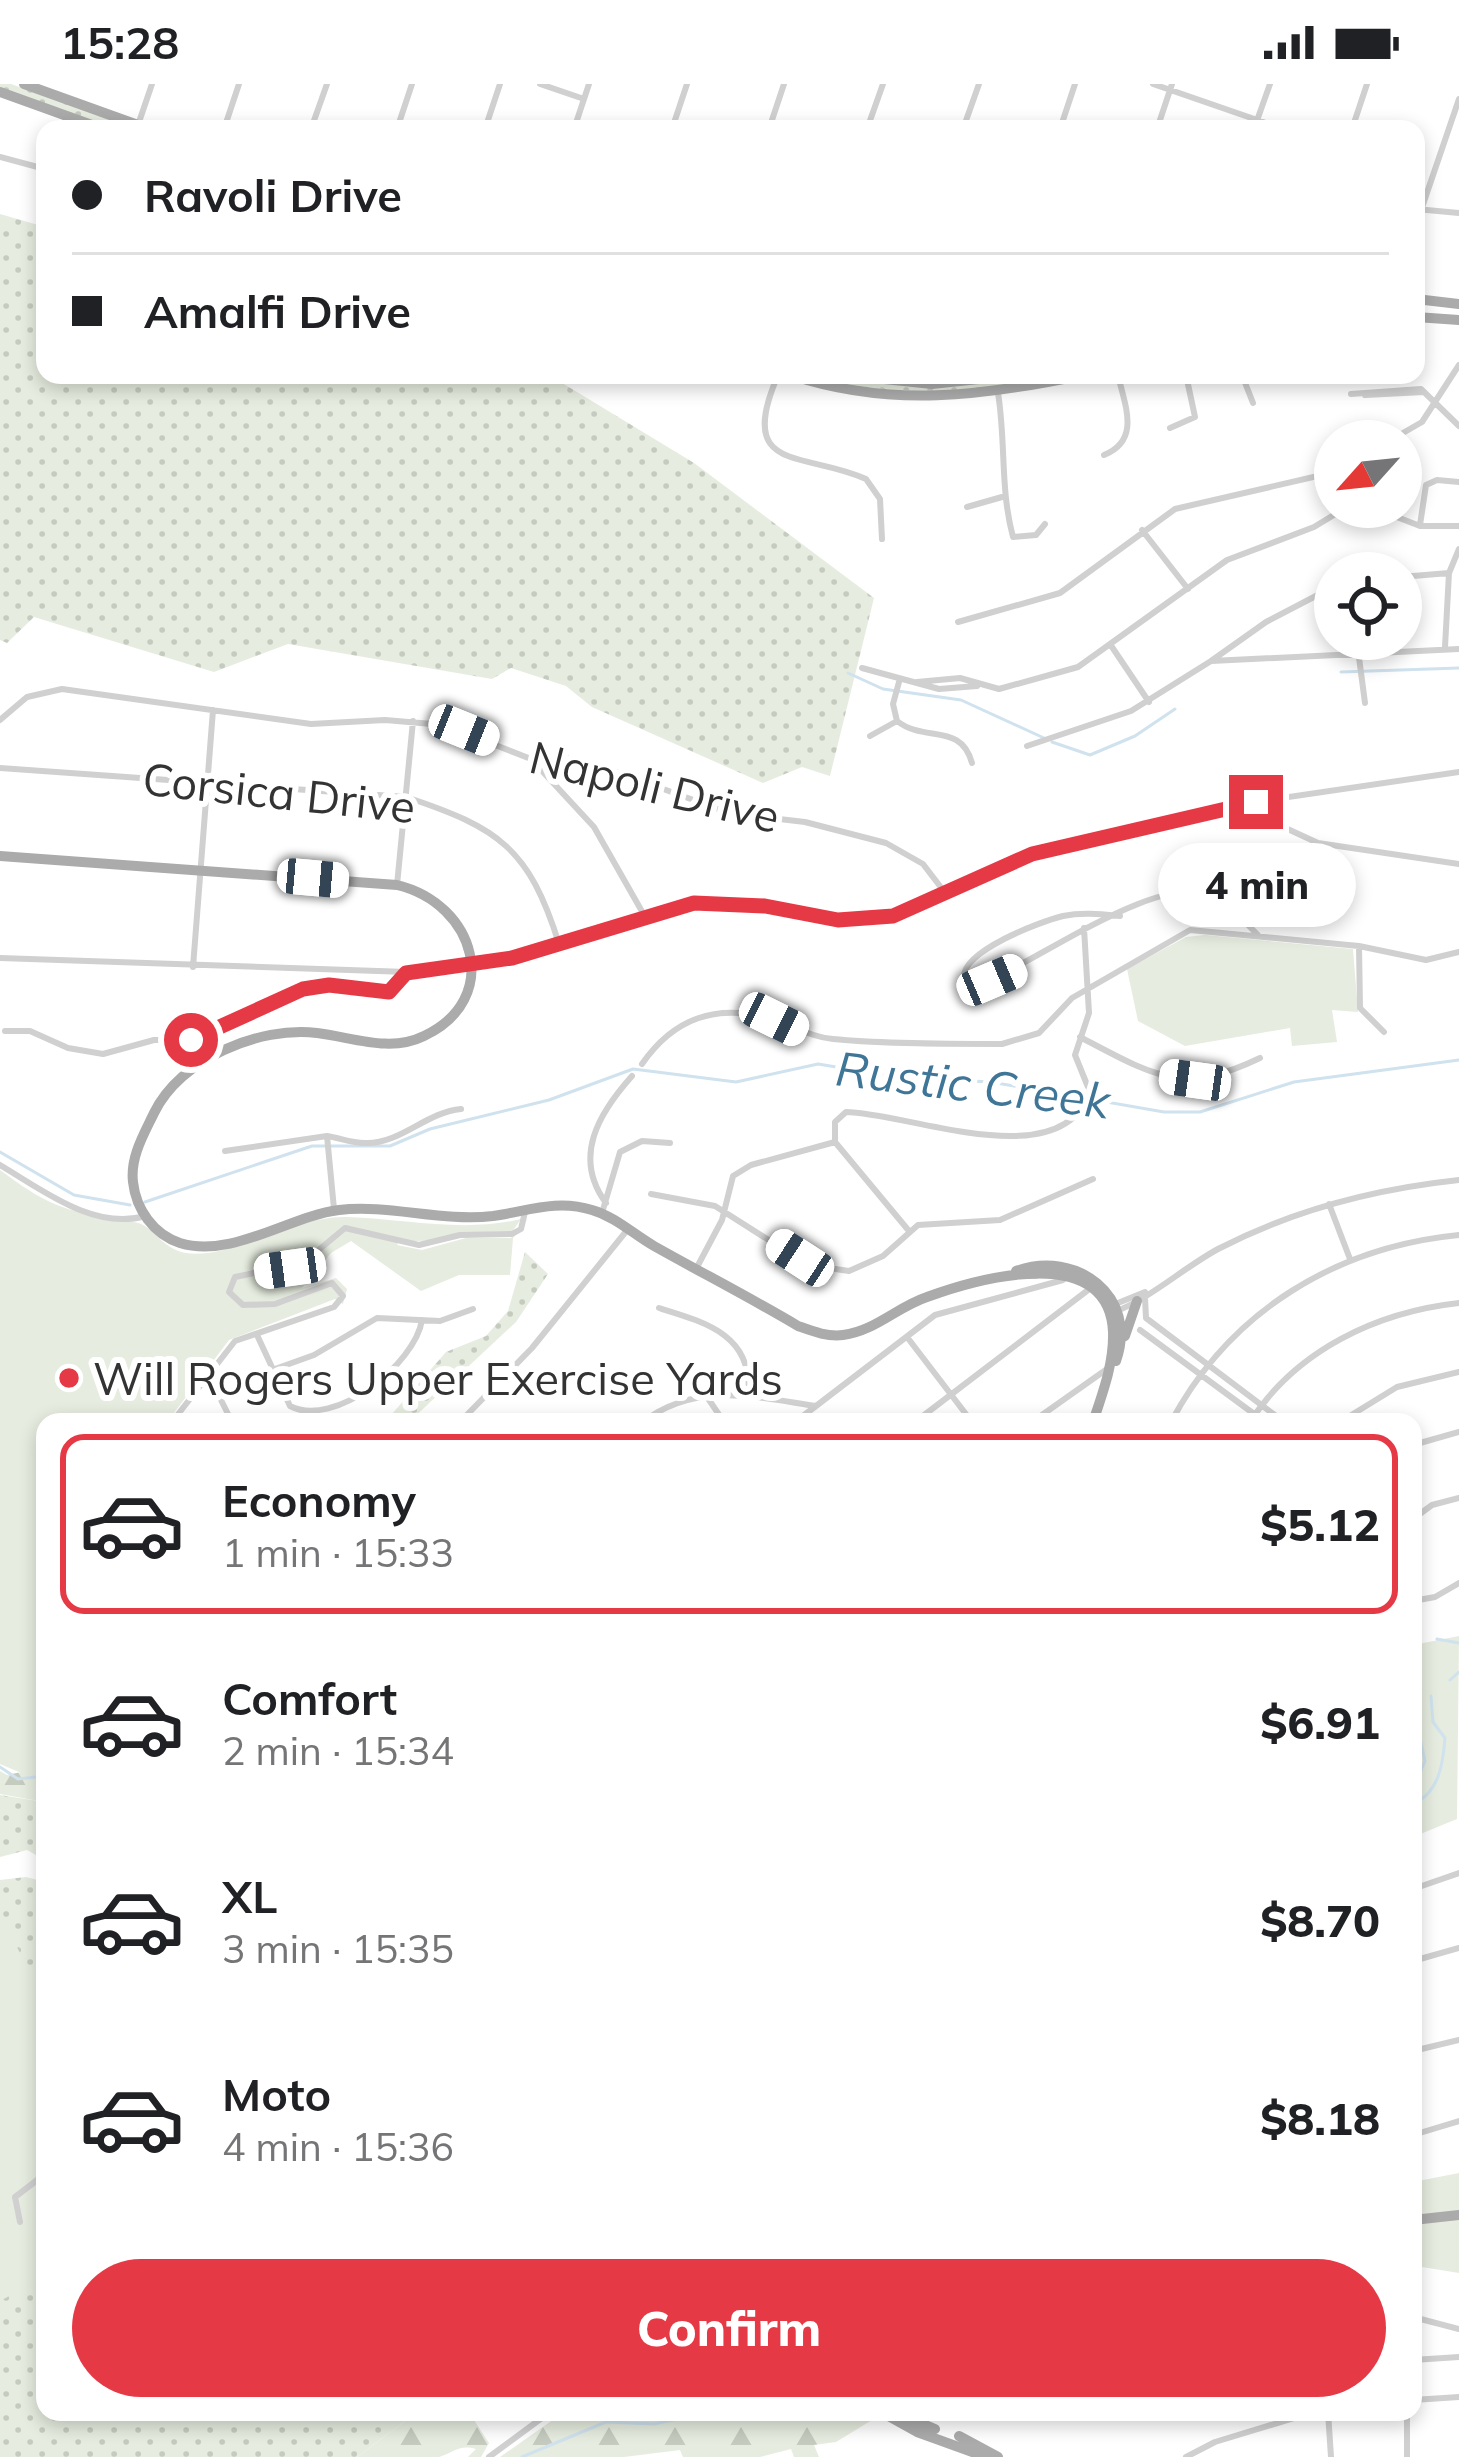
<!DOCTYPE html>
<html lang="en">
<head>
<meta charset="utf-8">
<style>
  body { margin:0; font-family:Mulish,sans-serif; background:#f2f2f2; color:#202124; height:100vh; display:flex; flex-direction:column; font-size:45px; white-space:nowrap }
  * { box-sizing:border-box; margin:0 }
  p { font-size:39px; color:#757577 }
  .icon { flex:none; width:66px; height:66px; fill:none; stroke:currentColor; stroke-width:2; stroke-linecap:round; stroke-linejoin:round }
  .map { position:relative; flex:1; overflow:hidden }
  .sheet { position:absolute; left:36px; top:1329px; width:1386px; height:1008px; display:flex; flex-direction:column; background:#fff; border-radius:24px; box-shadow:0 6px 18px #0003 }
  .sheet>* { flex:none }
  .hud { position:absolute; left:36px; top:36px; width:1389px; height:264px; border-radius:24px; box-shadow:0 6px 18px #0003; display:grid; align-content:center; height:264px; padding:0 36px; background:#fff }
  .needle { width:78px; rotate:243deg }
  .tools { position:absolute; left:1314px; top:336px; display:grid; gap:24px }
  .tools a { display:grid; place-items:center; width:108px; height:108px; border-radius:50%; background:#fff; box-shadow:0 6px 18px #0003; font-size:60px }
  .end { position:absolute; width:54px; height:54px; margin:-27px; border:15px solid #e63946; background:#fff; box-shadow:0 0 0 6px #fff }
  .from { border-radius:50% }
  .bubble { position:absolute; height:84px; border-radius:42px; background:#fff; box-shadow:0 6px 18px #0003; font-size:39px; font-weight:800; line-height:84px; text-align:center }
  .car { position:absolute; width:36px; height:72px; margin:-36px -18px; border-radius:15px; box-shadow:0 0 9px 3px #0007; background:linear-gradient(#fff 24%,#345 0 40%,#fff 0 76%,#345 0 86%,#fff 0) }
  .hud b { display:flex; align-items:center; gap:42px; height:114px; font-size:45px }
  .hud b+b { border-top:3px solid #e0e0e0 }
  .hud i { width:30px; height:30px; background:#202124 }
  ul { padding:21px 0 0; list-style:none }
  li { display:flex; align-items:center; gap:36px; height:180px; margin:0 24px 18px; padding:0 12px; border:6px solid transparent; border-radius:24px }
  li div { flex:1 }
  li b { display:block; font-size:45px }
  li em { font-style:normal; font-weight:800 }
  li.active { border-color:#e63946 }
  li>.icon { width:108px; height:108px; stroke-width:1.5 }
  .action { display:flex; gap:24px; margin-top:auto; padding:24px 36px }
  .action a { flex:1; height:138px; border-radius:72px; background:#e63946; color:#fff; font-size:48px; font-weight:800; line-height:138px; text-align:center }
  .status { display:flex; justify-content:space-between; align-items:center; height:84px; padding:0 60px; background:#fff; direction:ltr }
  .status svg { height:33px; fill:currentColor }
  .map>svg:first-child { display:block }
  .grass { fill:url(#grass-dots) }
  .forest { fill:url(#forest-firs) }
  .park { fill:#e6ecdf }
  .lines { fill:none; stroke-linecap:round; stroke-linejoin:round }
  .stream { stroke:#cfe2ee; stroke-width:3 }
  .minor { stroke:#d0d0d0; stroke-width:6 }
  .major { stroke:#ababab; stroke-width:10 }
  .route { stroke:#e63946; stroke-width:15 }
  .poi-dot { fill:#e63946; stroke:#fff; stroke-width:4.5 }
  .labels { text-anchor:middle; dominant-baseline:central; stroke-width:12; stroke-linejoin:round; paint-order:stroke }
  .street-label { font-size:45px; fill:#333; stroke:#fff }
  .poi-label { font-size:45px; fill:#333; stroke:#fff; text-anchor:start }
  .water-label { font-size:48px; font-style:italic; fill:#3f7597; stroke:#fff }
</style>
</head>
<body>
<div class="status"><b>15:28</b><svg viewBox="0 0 49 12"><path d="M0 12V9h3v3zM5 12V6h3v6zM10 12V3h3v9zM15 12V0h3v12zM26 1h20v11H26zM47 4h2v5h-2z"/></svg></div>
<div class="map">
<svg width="1459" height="2373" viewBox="0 0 1459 2373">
  <defs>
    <pattern id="grass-dots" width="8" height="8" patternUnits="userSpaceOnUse" patternTransform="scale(3)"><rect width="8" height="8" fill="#e6ecdf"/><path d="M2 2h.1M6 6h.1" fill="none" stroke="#c6cbc0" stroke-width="1.8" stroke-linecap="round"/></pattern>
    <pattern id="forest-firs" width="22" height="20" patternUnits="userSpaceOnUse" patternTransform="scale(3)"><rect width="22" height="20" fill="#e6ecdf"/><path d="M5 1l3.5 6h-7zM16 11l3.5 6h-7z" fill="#c6cbc0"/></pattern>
  </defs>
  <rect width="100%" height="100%" fill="#fff"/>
  <path class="grass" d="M0,0H11L136,45H111L0,5Z
    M0,130L45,143V291H549L694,379L874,514L830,692L802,683L763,699L592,623L566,602L511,584L492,595L288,560L214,588L34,533L7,559L0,556Z
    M800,291L913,302L1064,291C963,310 902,314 800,291Z
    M525,1168L548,1190L516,1238L409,1338H385L446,1268L486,1252L508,1227Z
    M0,1711L45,1718V1776L27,1766L0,1773Z
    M26,1793L45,1798V2328H417L357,2373H0V1796Z"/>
  <path class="forest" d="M45,1683V1718L0,1710V1687L7,1691Z
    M417,2328H483L472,2333L489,2359L481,2373H468L476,2365C459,2360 455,2368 439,2373C418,2373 380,2373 357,2373Z
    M564,2328H842L857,2333L872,2328L877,2333L836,2358L814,2361L819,2373H794L791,2365L760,2373H683L680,2366L624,2373H500Z"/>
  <path class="park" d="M1205,851L1353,865L1358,928L1332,926L1337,958L1292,962L1290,944L1185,962L1138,937L1127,885L1186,853Z
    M0,1086C56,1128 68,1126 134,1138C163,1143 160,1182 223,1166C262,1157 306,1132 347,1133C405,1135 464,1149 521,1135L512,1148C470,1144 436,1161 400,1156L397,1161L422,1166L466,1154H511L530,1132L513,1154L510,1191H459L421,1207L351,1157L331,1169L302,1204L336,1194L347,1205L343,1220L335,1215L229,1256L167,1338H45V1688L26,1691L0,1680Z
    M1459,1552L1457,1735L1413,1753V1561Z
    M0,1829L28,1885L45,1881V2193L0,2217Z
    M1459,2089V2189L1416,2182L1413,2193V2098Z"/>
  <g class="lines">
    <path class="stream" d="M1341,588L1459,584
      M848,589L883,605L961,616L1044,654
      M1052,658L1090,671L1135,652L1175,625
      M0,1068L74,1111L130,1121
      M145,1118L312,1062H390L430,1045L549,1016L633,985L736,998L818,980L897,993L991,998L1164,1028H1200L1294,998L1459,976
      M1437,1555L1459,1559
      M1450,1596L1459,1588
      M1413,1607L1421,1606
      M1413,1621L1425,1677L1413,1705
      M0,1683L18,1695L45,1692
      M1413,1720C1439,1709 1443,1680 1445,1654L1433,1638L1431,1612
      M792,2328H813
      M522,2373L606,2338L654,2340L711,2328"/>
    <path class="minor" d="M540,0L584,15
      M1153,0L1283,45
      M138,41L152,0
      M224,45L239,0
      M311,45L327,0
      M397,45L412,0
      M485,45L500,0
      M574,45L589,0
      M672,45L687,0
      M769,45L784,0
      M867,45L883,0
      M963,45L979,0
      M1060,45L1075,0
      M1157,45L1172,0
      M1254,45L1270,0
      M1352,45L1367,0
      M0,73L45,85
      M1416,125L1459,129
      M1416,141L1459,15
      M778,291C735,390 804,367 866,395L880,415L882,455
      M1242,291L1253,319
      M998,309C1006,358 1000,405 1013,453L1036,451L1045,440
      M1351,310L1421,305L1459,342
      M1365,311L1424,308
      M1170,344L1195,333L1186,291
      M1389,357L1422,338L1459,281
      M1104,371C1141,356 1125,322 1118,291
      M967,423L1002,413
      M1371,423L1420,442H1459
      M1420,441L1426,401L1437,396L1459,398
      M1142,446L1188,505
      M1401,493L1449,489
      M958,538L1060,509L1175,425L1335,388
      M1112,563L1149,618
      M1445,563L1449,489L1459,465
      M1358,566L1365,619
      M1211,577L1266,538L1335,502
      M862,584L939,605L977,602
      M899,598L893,620L897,637C925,659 961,638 972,679
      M917,598L960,594L999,605L1078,583L1227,476L1314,443L1347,423
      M0,636L27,613L62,605L311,640L385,636L444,641L531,675L560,672L603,683L729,729L805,738L886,759L923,780L946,810
      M870,652L897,637
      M1027,662L1131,627L1211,577L1459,565
      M531,675L594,743L644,831
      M0,684L406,713C499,744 529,764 559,860
      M1256,720L1279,741L1318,759L1459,780
      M397,801L413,637
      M1120,832C1100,830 1082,828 1063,832C1039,838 963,867 964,893L978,901C1036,880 1157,786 1218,811L1258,851
      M1359,862L1360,924L1384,948
      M0,874L407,888L512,874L694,819L871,835L901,829L1032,770L1083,756L1255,718L1459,688
      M193,883L213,626
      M5,947H30L68,964L103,970L154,956H191L317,901L389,907L407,888
      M1080,953C1153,991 1181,1012 1260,974
      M642,980C674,934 716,919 772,935C793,941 810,953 833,955C885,960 950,960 1002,960L1039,949L1072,914L1190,846L1359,862L1426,876L1459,868
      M327,1052C340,1054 354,1060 367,1059C401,1059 427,1028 461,1025
      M835,1058L909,1147
      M225,1067L327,1052L334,1125
      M0,1081C41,1105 94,1147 145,1132
      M651,1110L715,1122L808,1181L849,1187L883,1172L918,1141L1000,1136L1093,1095
      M606,1119C572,1073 599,1029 632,992
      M1329,1120L1350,1175
      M602,1129L620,1068L642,1057L670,1059
      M696,1185L722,1136L733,1092L751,1081L835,1058V1038L846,1028C909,1029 1061,1093 1090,1008L1075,971L1089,929L1084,844
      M1145,1214L1146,1234L1284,1338
      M1113,1221L1145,1208
      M659,1224C708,1239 754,1252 748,1312
      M1114,1228C1150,1215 1183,1184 1218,1165C1293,1126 1375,1105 1459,1096
      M1140,1246L1265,1338
      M257,1251L290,1322C334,1345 415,1280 422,1236
      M907,1253L972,1338
      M275,1285L314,1271L377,1234L440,1237L473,1225
      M203,1296L218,1310L232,1338
      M705,1310L724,1338
      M172,1338L235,1257L334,1223L343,1212L332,1199L275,1220L243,1221L229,1208L235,1193L303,1179L345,1144L419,1161L460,1151L512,1150L521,1145L525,1128
      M460,1338L532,1264L628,1145
      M643,1338C696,1297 755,1313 816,1322L935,1231L1063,1196
      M795,1338L816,1322
      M915,1338L1092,1203
      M1032,1338L1107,1285
      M1171,1338C1230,1227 1336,1163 1459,1151
      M1250,1338C1296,1266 1377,1228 1459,1219
      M1340,1338L1397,1303L1459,1288
      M1413,1361L1459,1348
      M1413,1435L1432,1421L1459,1414
      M1413,1517L1435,1513L1459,1499
      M1413,1805L1459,1789
      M1413,1877L1459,1864
      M1413,1967L1459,1956
      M1413,2051L1459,2037
      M20,2138L15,2113L45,2090
      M1413,2233L1459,2245
      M1413,2276L1459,2273
      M1413,2316L1459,2313
      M1328,2328L1331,2373
      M489,2373L550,2328
      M1186,2373L1215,2358L1314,2328
      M1407,2373V2328"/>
    <path class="major" d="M24,0L149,45
      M0,8L103,45
      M1416,215L1459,220
      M1416,233L1459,236
      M791,291C890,324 983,312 1083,291
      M846,291L932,300L1016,291
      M0,772L397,801C476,820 503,915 424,952C390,969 352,953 317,949C259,942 180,975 154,1029C144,1050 130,1073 133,1098C136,1125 153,1150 180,1159C232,1175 289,1132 339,1126C388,1120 442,1138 493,1132C528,1127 557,1115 592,1126C616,1133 633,1150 654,1162C702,1189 751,1214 798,1242C812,1247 827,1253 843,1251C875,1247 897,1223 927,1213C979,1194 1109,1158 1113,1248C1114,1279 1103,1308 1093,1338
      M1016,1187C1076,1165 1139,1212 1116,1277
      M1125,1252L1137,1217
      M1413,2136L1459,2131
      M881,2328L917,2348L986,2373
      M895,2328L935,2345
      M959,2352L998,2373"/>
  </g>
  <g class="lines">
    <path class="route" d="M191,956L303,905L329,901L389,908L406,889L512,874L694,819L765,822L838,836L893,832L1032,770L1256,718"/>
  </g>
  <circle class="poi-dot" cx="69" cy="1294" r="12"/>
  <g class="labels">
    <g class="street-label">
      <text transform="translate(655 702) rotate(14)">Napoli Drive</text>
      <text transform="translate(279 708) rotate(6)">Corsica Drive</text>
    </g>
    <g class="poi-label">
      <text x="93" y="1294">Will Rogers Upper Exercise Yards</text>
    </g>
    <g class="water-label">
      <text transform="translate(973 1000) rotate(7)">Rustic Creek</text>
    </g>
  </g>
</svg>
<div class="tools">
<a><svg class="needle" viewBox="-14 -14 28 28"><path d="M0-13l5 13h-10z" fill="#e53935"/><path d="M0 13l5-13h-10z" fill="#757577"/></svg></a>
<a><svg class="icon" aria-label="locate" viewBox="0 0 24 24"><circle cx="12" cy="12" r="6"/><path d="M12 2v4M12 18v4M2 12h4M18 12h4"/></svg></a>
</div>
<i class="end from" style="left:191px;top:956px"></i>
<i class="end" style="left:1256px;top:718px"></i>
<div class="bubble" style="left:1158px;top:759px;width:198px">4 min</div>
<i class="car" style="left:464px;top:646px;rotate:112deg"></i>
<i class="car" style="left:313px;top:794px;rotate:95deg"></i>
<i class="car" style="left:992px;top:896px;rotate:67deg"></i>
<i class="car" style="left:774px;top:935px;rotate:116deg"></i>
<i class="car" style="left:1195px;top:996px;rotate:278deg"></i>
<i class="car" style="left:800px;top:1174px;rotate:303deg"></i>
<i class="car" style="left:290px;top:1184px;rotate:262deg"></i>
<div class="hud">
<b><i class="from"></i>Ravoli Drive</b>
<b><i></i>Amalfi Drive</b>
</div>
<section class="sheet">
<ul>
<li class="active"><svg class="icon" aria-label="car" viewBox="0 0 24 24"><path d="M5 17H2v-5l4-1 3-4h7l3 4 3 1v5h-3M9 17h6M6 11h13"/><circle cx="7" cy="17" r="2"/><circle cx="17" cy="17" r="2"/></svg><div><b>Economy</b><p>1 min · 15:33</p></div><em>$5.12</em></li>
<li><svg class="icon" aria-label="car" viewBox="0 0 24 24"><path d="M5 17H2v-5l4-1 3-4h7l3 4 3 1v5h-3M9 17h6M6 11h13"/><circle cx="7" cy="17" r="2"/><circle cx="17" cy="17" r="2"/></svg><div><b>Comfort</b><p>2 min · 15:34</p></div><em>$6.91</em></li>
<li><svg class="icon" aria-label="car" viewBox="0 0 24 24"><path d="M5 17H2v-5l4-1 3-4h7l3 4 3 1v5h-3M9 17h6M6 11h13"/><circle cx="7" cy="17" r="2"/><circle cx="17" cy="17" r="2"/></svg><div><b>XL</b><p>3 min · 15:35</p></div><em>$8.70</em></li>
<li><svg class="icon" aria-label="car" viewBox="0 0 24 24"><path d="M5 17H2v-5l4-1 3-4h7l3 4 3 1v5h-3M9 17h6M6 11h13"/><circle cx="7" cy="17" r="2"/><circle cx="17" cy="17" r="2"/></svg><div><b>Moto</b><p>4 min · 15:36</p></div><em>$8.18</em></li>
</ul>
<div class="action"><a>Confirm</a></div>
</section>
</div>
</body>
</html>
